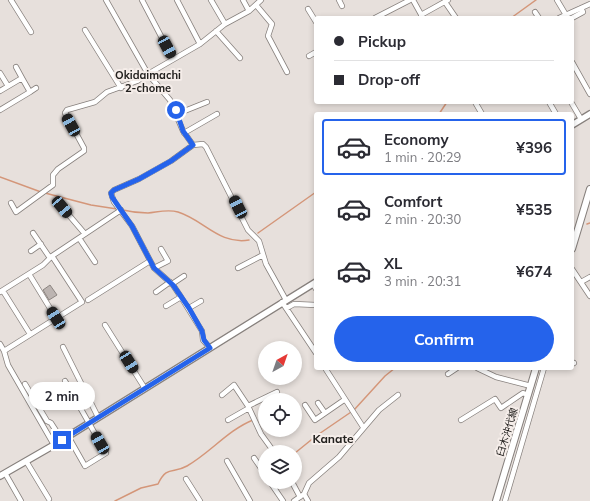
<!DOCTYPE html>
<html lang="en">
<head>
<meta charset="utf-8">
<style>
  body { margin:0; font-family:Mulish,"Noto Sans JP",sans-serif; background:#f7f7f7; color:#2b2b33; height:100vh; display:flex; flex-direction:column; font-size:15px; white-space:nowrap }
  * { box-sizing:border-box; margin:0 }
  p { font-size:13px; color:#7c7c81 }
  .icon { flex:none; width:22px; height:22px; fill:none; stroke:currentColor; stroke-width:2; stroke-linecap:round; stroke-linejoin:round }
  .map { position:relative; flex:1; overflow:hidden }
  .details { position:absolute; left:314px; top:112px; width:260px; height:258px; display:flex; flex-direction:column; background:#fff; border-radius:4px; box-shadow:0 2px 6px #0003 }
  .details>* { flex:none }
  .banner { position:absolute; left:314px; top:16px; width:260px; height:88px; border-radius:4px; box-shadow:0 2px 6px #0003; display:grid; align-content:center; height:88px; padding:0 20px; background:#fff }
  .needle { width:26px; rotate:40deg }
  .fabs { position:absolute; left:258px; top:341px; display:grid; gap:8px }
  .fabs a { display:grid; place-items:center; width:44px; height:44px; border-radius:50%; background:#fff; box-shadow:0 2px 6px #0003; font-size:20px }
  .end { position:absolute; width:18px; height:18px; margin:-9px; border:5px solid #2563eb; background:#fff; box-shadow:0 0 0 2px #fff }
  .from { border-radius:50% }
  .bubble { position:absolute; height:28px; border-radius:14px; background:#fff; box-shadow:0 2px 6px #0003; font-size:13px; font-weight:700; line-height:28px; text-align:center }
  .car { position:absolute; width:12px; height:24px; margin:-12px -6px; border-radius:5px; box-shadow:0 0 3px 1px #0007; background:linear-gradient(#222 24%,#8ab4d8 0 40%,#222 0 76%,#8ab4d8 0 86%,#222 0) }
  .banner b { display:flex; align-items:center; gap:14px; height:38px; font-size:15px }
  .banner b+b { border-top:1px solid #e1e1e2 }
  .banner i { width:10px; height:10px; background:#2b2b33 }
  ul { padding:7px 0 0; list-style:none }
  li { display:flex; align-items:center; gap:12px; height:56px; margin:0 8px 6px; padding:0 12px; border:2px solid transparent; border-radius:4px }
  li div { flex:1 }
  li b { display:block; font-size:15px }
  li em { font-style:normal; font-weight:700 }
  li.selected { border-color:#2563eb }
  li>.icon { width:36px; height:36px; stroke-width:1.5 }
  .button { display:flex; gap:8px; margin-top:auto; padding:8px 20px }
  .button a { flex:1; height:46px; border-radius:24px; background:#2563eb; color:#fff; font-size:16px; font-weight:700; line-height:46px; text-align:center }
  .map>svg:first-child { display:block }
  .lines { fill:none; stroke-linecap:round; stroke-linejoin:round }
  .stream { stroke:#d49679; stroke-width:1.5 }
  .building { fill:#bcb4b1; stroke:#8c8581 }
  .minor-casing { stroke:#87807d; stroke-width:6 }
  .tertiary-casing { stroke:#87807d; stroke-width:8 }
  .secondary-casing { stroke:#87807d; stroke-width:8 }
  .minor { stroke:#fff; stroke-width:4.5 }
  .tertiary { stroke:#fff; stroke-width:5.5 }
  .secondary { stroke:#fff; stroke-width:6 }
  .route { stroke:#2563eb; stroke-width:5 }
  .labels { text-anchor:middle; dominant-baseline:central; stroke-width:4; stroke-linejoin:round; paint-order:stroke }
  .street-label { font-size:10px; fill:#22201e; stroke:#f5ede9 }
  .neighbourhood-label { font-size:11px; font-weight:bold; fill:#22201e; stroke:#f5ede9 }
  .quarter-label { font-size:12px; font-weight:bold; fill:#22201e; stroke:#f5ede9 }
</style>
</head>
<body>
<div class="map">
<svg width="590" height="501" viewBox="0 0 590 501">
  <rect width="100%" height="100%" fill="#e7e0dc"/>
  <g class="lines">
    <path class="stream" d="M511,18L536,0
      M439,114L447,102
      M0,177L41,192
      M45,193L91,205L117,209
      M123,210C131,212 139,213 148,213C158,212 168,209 178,212C204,220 219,245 249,240
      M587,224L590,223
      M258,233L316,192
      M295,453L316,436L354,410L385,376L395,368
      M115,501L141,488L158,484C167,465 173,474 187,466C210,453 228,430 253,420"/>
  </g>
  <path class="building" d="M50,285L57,295L49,300L43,290Z"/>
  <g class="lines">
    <defs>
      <path id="minor" d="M11,0L31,32
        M142,0L173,59
        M177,0L200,44
        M211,0L225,24
        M243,0L249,11
        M339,0L342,6
        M413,0L423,18
        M557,0L566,15
        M445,2L456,18
        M256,5L272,24L268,36L287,72
        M308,9L316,22
        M535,12L539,18
        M421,15L448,0
        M375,18L410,0
        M559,18L590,4
        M572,18L583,12L581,8
        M85,30L121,88
        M216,31L240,58
        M309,56L316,52
        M572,62L590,94
        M16,67L22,78
        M0,73L8,86
        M0,91L22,78L30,92L0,110
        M30,92L36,88
        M475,102L482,114
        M549,102L556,114
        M571,102L581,119
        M177,114L207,102
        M184,133L217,114
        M193,145L203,144L206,147L248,230L259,241L266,264L286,300
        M11,203L16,212L53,185V175L58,169L84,151V148L65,113L67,110L95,102L107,92L137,81L148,74L106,0
        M62,207L85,234
        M33,233L50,258
        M79,238L95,262
        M31,251L41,244
        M154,268L168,261L161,249
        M238,268L263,255
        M572,269L590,296
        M29,274L56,318
        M581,282L590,277
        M172,284L184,276
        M313,284L316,289
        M3,291L30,334
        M0,292L43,265L52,256L121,210
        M156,292L170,282
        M88,300L150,261
        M282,302L316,353
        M166,306L181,297
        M189,308L201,301
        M287,308L294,304L316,305
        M105,325L144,387
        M0,344L4,351L8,365L54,445
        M63,347L98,417
        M210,348L203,340L202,331L181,297L173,285L154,268L132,226L114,202L111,193L114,190L139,179L171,161L193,145L183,131L170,100L148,74L200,44L225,24L249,11L261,0
        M4,351L82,302L52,256
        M572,364L574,363
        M325,368L363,427
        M477,368L496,377L531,386
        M448,374L457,368
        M65,381L106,453L85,466L68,436
        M25,384L47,421L51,423L62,440
        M222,395L234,385L248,406
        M318,403L325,413
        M305,405L315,420L344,400
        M228,420L249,408
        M461,420L495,399L501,408L523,393L528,395
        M274,452L261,434L248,406L277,392
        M254,458L265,474
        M26,461L49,499
        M227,461L250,501
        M5,473L21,501
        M186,479L200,501
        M270,482L283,501
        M292,482L300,497
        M304,494L308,501
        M294,501L304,494L309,483L339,457L379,410L398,395
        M505,501L544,368"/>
      <path id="tertiary" d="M572,125L590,114
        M0,476L54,445L316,282"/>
      <path id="secondary" d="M572,249L590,189
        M496,501L536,368"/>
    </defs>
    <use href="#minor" class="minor-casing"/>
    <use href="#tertiary" class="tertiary-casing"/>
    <use href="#secondary" class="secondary-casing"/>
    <use href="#minor" class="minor"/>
    <use href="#tertiary" class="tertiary"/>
    <use href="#secondary" class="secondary"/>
  </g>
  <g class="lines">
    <path class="route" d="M62,440L210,348L204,340L202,331L189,308L173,285L154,268L132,226L112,197L111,193L114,190L139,179L171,161L193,145L183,131L176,110"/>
  </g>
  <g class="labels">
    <g class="street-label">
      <text transform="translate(507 432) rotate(-73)">臼木沖代線</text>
    </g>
    <g class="neighbourhood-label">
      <text x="148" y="75">Okidaimachi<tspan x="148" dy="13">2-chome</tspan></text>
    </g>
    <g class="quarter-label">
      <text x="333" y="438">Kanate</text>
    </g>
  </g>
</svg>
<div class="fabs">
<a><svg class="needle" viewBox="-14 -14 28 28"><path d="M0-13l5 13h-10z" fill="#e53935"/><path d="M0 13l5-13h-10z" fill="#7c7c81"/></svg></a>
<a><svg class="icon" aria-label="locate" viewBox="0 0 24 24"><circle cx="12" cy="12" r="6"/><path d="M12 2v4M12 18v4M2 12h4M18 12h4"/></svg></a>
<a><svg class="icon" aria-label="layers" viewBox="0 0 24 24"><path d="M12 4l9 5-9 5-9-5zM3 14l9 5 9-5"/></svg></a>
</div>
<i class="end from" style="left:176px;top:110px"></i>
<i class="end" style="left:62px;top:440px"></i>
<div class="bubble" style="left:29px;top:382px;width:66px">2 min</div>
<i class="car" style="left:167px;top:47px;rotate:152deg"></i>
<i class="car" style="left:71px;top:125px;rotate:331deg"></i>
<i class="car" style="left:62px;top:207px;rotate:140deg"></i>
<i class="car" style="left:238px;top:207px;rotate:333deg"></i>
<i class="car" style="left:56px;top:318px;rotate:328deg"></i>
<i class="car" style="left:129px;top:362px;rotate:148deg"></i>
<i class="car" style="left:100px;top:443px;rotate:330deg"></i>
<div class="banner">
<b><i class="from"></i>Pickup</b>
<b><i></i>Drop-off</b>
</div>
<section class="details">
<ul>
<li class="selected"><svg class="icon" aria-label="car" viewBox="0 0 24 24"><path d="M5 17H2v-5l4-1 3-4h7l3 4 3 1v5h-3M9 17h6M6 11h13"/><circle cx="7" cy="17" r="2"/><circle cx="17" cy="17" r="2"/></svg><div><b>Economy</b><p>1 min · 20:29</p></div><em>¥396</em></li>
<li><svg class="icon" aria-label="car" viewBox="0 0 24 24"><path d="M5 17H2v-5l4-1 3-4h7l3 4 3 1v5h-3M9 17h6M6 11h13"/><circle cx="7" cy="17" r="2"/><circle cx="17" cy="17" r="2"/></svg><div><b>Comfort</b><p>2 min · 20:30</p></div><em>¥535</em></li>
<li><svg class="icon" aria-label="car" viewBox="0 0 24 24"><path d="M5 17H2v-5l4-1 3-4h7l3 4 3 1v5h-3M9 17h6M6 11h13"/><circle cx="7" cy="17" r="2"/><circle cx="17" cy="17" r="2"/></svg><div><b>XL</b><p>3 min · 20:31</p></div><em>¥674</em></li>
</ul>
<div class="button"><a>Confirm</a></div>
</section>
</div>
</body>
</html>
